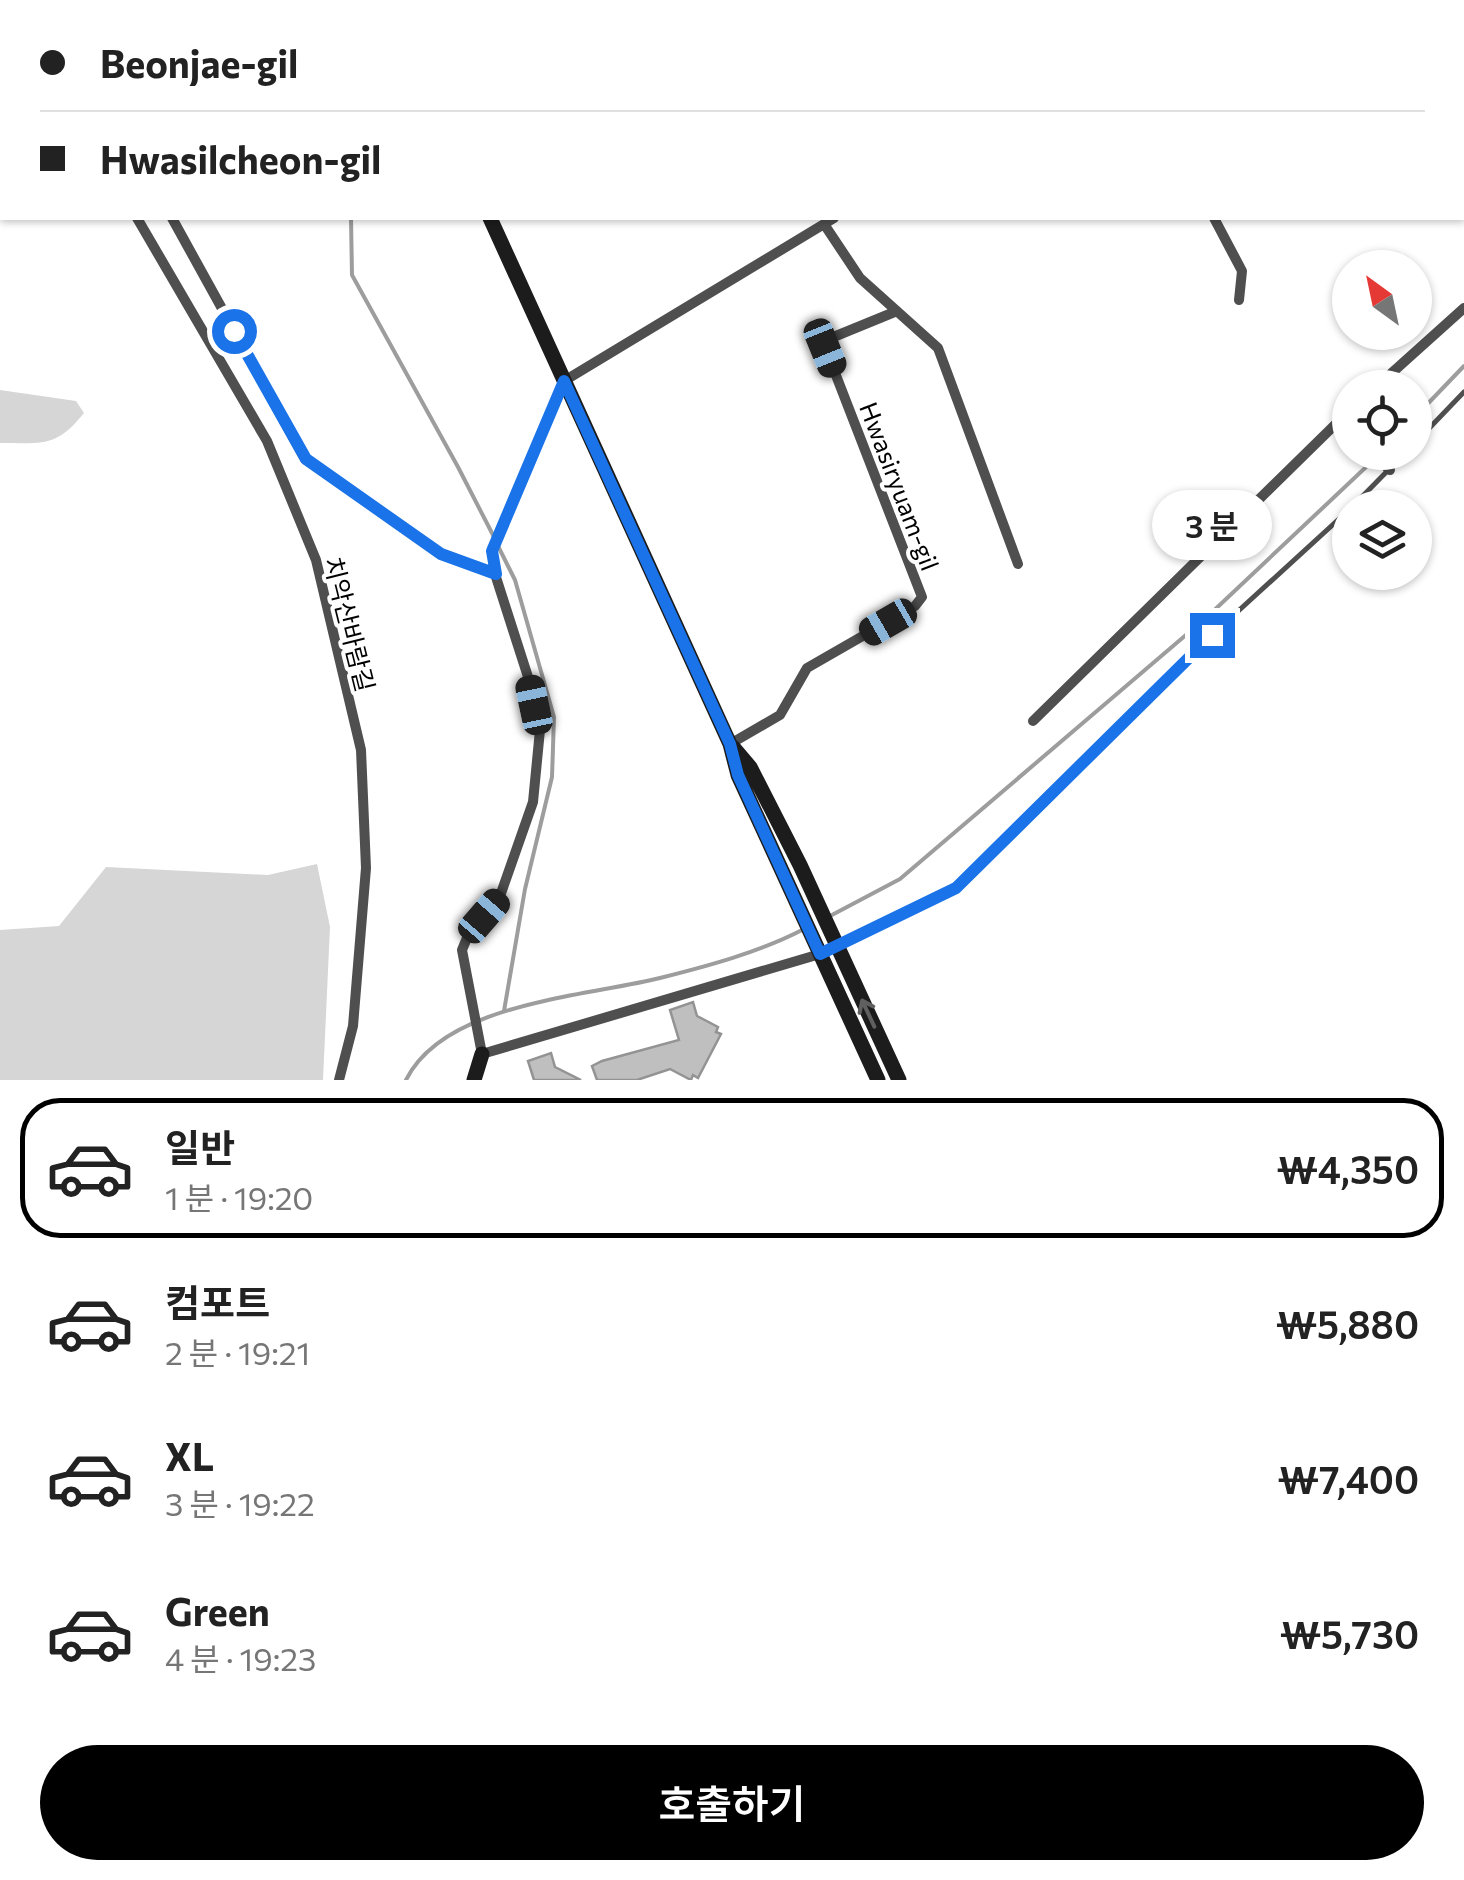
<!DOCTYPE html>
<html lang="ko">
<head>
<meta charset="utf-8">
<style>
  body { margin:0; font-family:Commissioner,"Noto Sans KR",sans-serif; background:#f2f2f2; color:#222; height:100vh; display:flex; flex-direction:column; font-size:38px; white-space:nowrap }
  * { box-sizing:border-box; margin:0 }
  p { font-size:32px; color:#767676 }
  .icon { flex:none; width:55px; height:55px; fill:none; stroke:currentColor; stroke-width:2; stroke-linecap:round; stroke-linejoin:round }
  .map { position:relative; height:1080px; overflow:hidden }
  .drawer { display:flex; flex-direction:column; background:#fff; flex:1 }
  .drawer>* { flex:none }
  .guide { position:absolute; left:0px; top:0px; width:1465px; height:220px; box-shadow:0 2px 8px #0004; display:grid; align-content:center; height:220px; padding:0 40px; background:#fff }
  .needle { width:65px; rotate:327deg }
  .buttons { position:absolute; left:1332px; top:250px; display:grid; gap:20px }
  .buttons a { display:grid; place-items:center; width:100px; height:100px; border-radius:50%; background:#fff; box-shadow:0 2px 8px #0004; font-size:50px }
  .end { position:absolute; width:45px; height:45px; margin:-22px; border:12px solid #1a73e8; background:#fff; box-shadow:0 0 0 5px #fff }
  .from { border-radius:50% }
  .bubble { position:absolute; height:70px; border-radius:35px; background:#fff; box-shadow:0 2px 8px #0004; font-size:32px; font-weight:600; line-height:70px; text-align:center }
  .car { position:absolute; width:30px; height:60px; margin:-30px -15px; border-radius:12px; box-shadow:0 0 8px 2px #0007; background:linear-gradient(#222 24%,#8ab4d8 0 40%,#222 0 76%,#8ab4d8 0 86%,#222 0) }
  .guide b { display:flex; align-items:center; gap:35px; height:95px; font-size:38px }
  .guide b+b { border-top:2px solid #e0e0e0 }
  .guide i { width:25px; height:25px; background:#222 }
  ul { padding:18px 0 0; list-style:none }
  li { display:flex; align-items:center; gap:30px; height:140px; margin:0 20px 15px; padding:0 20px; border:5px solid transparent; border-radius:40px }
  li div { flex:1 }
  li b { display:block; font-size:38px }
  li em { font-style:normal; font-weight:600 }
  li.current { border-color:#000 }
  li>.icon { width:90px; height:90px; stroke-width:1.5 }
  .primary-button { display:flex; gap:20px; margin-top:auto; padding:20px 40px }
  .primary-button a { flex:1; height:115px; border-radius:60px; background:#000; color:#fff; font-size:40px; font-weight:600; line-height:115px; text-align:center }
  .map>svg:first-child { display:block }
  .green { fill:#d6d6d6 }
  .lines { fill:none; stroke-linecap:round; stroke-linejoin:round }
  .stream { stroke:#9d9d9d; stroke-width:4 }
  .building { fill:#bfbfbf; stroke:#939393; stroke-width:2.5 }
  .lane { stroke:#4f4f4f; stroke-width:5 }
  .street { stroke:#4f4f4f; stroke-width:10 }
  .secondary { stroke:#1c1c1c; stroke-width:15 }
  .oneway { stroke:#606060 }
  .route { stroke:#1a73e8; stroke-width:12 }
  .labels { text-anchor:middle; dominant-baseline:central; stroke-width:8; stroke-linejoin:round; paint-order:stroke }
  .street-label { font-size:25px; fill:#000; stroke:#fff }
</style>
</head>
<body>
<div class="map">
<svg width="1464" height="1080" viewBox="0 0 1464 1080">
  <rect width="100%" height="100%" fill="#fff"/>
  <path class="green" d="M0,390L76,401L84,413C56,448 43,443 0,443Z
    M317,864L330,927L323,1080H0V930L59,926L106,867L268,875Z"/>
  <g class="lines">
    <path class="stream" d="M327,0L328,2
      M351,218L352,275L458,467L494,537
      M1415,417L1464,366
      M498,546L515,580L554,717L552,777L525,889L504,1011
      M830,916L900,879L1207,617L1382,452
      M406,1080C444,1003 584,997 660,978C708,966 760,952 804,929"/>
  </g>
  <path class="building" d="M693,1002L697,1016L718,1027L716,1032L721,1034L698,1078L693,1075L691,1080L670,1069L637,1080H597L592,1066L602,1061L679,1040L670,1010Z
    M551,1053L555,1067L581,1080H534L528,1061Z"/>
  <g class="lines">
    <path class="lane" d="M1415,443L1464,392
      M1351,508L1406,452
      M839,945L956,888L1212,635L1350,509"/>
    <path class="street" d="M64,0L65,2
      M787,0L789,2
      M1006,0L1008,2
      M0,1L2,5
      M311,2L314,0
      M525,2L527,0
      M818,2L822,0
      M1284,2L1285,0
      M137,218L267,441L316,560L361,750L366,868L353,1026L339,1080
      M172,218L305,459L441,554L495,574
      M1214,218L1242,271L1239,300
      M824,224L860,278L938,348L1018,564
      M1375,388L1464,308
      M1339,420L1350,431
      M1371,452L1390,470
      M1033,721L1350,410
      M730,744L780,715L807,668L915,606L922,597L825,347L831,338L897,311
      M820,954L482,1054L462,950L469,933L499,899L533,802L540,730L529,680L495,574L492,551L564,381L834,218"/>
    <path class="secondary" d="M391,0L392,2
      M490,218L730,744L738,775L878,1080
      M733,747L750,767L800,865L899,1080
      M474,1080L482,1054"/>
  </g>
  <defs><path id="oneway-shaft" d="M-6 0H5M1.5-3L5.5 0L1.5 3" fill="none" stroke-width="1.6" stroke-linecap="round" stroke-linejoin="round" transform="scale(2.5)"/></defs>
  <use class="oneway" href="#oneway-shaft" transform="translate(868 1013) rotate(-115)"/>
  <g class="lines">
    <path class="route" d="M234,331L306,459L441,554L496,574L492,551L564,381L730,744L738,775L820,954L956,888L1212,635"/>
  </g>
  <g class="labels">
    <g class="street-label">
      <text transform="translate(900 486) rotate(69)">Hwasiryuam-gil</text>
      <text transform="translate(350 624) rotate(76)">치악산바람길</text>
    </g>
  </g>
</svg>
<div class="buttons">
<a><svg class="needle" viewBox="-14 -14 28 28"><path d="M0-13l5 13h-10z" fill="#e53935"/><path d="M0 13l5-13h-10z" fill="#767676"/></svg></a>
<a><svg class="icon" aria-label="locate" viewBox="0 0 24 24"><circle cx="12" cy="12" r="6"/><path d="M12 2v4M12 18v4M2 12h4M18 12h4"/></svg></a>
<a><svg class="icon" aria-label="layers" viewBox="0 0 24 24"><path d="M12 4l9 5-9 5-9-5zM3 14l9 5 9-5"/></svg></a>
</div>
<i class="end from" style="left:234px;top:331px"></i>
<i class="end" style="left:1212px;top:635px"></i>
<div class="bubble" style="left:1152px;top:490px;width:120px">3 분</div>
<i class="car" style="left:825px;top:348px;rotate:158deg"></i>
<i class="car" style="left:888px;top:622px;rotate:240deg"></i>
<i class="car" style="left:534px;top:705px;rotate:348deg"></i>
<i class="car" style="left:484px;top:916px;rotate:41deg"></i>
<div class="guide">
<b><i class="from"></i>Beonjae-gil</b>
<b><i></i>Hwasilcheon-gil</b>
</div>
</div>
<section class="drawer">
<ul>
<li class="current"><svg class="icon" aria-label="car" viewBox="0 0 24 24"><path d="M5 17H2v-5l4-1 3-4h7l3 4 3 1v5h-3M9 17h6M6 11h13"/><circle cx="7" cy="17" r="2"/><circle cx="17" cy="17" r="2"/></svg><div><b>일반</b><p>1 분 · 19:20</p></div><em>₩4,350</em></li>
<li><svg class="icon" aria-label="car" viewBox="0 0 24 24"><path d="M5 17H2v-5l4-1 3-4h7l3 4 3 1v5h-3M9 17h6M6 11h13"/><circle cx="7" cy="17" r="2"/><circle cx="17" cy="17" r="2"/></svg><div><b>컴포트</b><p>2 분 · 19:21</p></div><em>₩5,880</em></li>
<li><svg class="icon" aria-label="car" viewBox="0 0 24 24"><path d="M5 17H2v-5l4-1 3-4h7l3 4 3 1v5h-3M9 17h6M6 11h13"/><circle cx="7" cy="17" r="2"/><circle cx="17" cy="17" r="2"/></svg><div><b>XL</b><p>3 분 · 19:22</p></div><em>₩7,400</em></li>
<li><svg class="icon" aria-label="car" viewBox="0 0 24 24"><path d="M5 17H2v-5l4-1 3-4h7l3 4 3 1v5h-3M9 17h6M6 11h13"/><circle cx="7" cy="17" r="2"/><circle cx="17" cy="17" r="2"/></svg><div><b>Green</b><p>4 분 · 19:23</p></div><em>₩5,730</em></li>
</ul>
<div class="primary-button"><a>호출하기</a></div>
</section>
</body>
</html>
